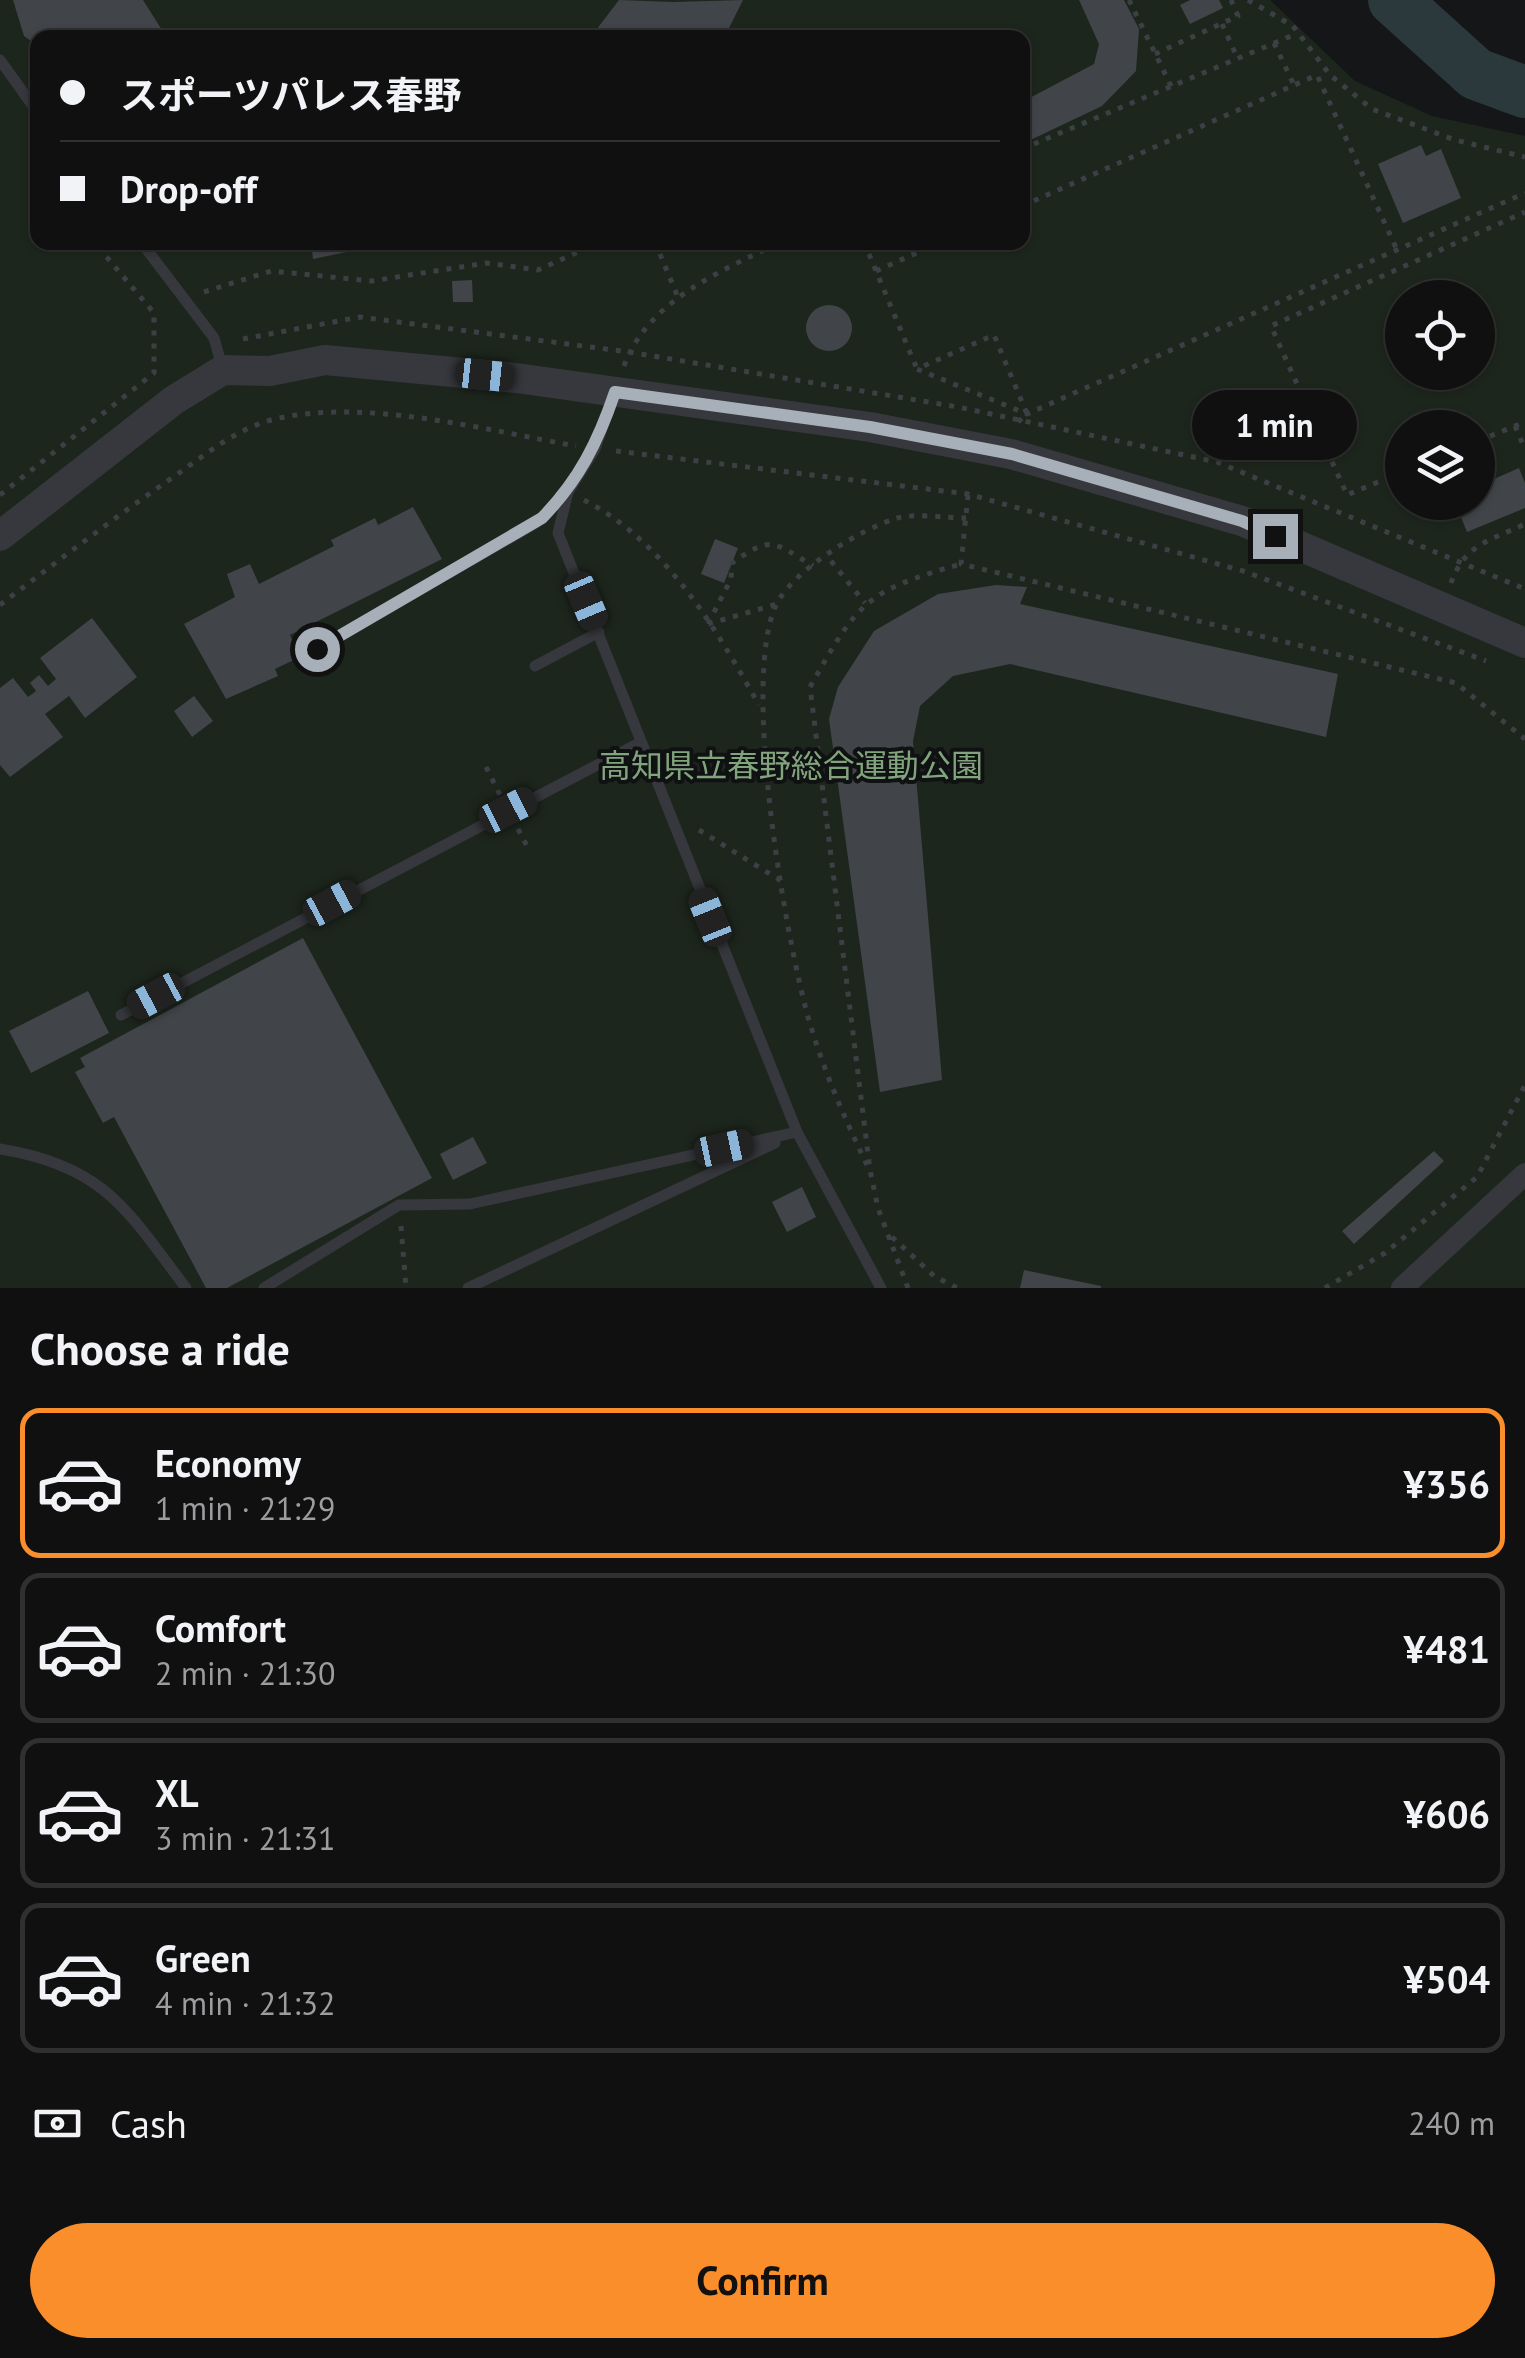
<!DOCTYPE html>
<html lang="en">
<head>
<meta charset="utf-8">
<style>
  body { margin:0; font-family:"PT Sans","Noto Sans JP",sans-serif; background:#1e1e1f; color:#f1f3f6; height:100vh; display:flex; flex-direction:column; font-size:38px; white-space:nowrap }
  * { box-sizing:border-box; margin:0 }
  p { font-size:32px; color:#9c9d9f }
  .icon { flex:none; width:55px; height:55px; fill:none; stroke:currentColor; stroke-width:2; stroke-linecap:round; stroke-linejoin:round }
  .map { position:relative; height:1288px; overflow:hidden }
  .details { display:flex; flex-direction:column; background:#101011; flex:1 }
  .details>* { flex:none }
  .guide { position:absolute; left:30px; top:30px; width:1000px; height:220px; border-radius:20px; box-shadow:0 2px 8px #0004,0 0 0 2px #303031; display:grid; align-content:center; height:220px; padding:0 30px; background:#101011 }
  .controls { position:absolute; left:1385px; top:280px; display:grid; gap:20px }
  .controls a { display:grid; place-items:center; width:110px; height:110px; border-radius:50%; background:#101011; box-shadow:0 2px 8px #0004,0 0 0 2px #303031; font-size:50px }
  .end { position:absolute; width:45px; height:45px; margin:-22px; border:12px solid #a7afb8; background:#111; box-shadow:0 0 0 5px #111 }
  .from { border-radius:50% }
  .bubble { position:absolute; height:70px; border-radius:35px; background:#101011; box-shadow:0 2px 8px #0004,0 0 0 2px #303031; font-size:32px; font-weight:800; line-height:70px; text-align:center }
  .car { position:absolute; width:30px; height:60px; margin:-30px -15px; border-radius:12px; box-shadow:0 0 8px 2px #0007; background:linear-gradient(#222 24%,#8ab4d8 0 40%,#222 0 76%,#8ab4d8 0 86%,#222 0) }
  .guide b { display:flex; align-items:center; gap:35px; height:95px; font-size:38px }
  .guide b+b { border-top:2px solid #303031 }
  .guide i { width:25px; height:25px; background:#f1f3f6 }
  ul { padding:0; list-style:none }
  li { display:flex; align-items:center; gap:30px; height:150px; margin:0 20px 15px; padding:0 10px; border:5px solid #303031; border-radius:20px }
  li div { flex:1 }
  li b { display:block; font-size:38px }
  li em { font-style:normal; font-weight:800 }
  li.current { border-color:#fa8e2b }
  li>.icon { width:90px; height:90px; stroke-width:1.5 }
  h2 { padding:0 30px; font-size:45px; line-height:120px }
  .pay { display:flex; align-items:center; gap:25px; height:110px; padding:0 30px; font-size:38px }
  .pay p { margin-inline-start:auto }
  .primary-button { display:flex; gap:20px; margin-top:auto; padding:20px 30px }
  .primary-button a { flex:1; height:115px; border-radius:60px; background:#fa8e2b; color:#111; font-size:40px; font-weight:800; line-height:115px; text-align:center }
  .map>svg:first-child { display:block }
  .green { fill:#1d261d; fill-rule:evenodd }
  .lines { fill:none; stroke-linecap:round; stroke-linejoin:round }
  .river { stroke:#2b383c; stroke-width:52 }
  .building { fill:#414448 }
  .path { stroke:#3c4044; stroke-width:5; stroke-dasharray:5 8; stroke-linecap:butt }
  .service { stroke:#36383d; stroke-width:11 }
  .minor { stroke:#36383d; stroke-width:22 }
  .tertiary { stroke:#36383d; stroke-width:30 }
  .route { stroke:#a7afb8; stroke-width:12 }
  .labels { text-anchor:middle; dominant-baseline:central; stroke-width:8; stroke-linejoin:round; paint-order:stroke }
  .park-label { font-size:32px; fill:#82a47d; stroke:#101112 }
</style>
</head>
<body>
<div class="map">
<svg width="1525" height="1288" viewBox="0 0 1525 1288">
  <rect width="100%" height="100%" fill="#151617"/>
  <path class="green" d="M0,0H1270L1355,81L1432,116L1525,136V1288H0ZM38,38H1022V242H38ZM1402,298H1478V372H1402ZM1402,428H1478V502H1402Z"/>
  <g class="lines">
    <path class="river" d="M1394,0L1476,74L1525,92"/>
  </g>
  <path class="building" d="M13,0H143L167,38H38V46L24,36Z
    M619,0L673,2L743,0L724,38H590Z
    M1079,0H1124L1139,29L1136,71L1102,106L1022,144V102L1094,64L1099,44Z
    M1190,0H1219L1223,8L1190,24L1180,5Z
    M1421,145L1426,156L1441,149L1461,198L1403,223L1378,164Z
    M311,242H385V244L313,259Z
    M472,280L473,302H453L452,281Z
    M806 328a23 23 0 1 1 46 0a23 23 0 1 1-46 0Z
    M1519,468L1525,483V508L1467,532L1455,502H1478V486Z
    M413,507L442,559L290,635L300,657L275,669L278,676L226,699L184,624L235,597L227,574L250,564L259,584L334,546L331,540L375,518L378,525Z
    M715,539L738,548L724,583L701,574Z
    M996,585L1027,587L1020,604L1338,674L1326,737L1010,664L953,676L920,706L913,741L942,1080L880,1092L829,719L838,687L874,631L938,594Z
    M92,618L137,677L85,718L69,696L45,714L63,737L10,777L0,765V688L13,678L28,697L36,691L30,683L39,675L48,686L56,679L40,658Z
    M194,696L213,721L192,737L174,711Z
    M303,938L432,1178L227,1288H206L114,1117L103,1123L75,1072L85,1067L80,1058Z
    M88,991L109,1033L31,1073L9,1031Z
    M473,1137L487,1163L453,1180L440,1154Z
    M1434,1151L1444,1161L1354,1244L1342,1231Z
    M802,1187L816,1217L787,1232L772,1202Z
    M1024,1270L1101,1286V1288H1020Z"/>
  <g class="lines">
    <path class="path" d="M1129,0L1172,88
      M1248,0L1293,26L1330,75L1372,109L1455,140L1525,157
      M1222,24L1237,57
      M1274,43L1294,85
      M1155,54L1238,16L1231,0
      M1022,149L1296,34
      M1022,206L1317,75L1397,250
      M655,242L677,295
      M864,242L917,369
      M876,271L941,242
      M204,292L271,271L372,281L486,263L538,270L600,242
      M243,339L360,317L629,352L958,407L1217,462L1525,589
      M624,366C648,300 722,271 780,242
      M1018,422L1027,414L994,335L917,369L1027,414L1525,193
      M1515,426L1525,449
      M1478,441L1525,422
      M616,451L968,494L1243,571L1486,661
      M1402,472L1347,495L1271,326L1525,212
      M0,495L154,373V313L94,242
      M968,495L961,564L1456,683L1525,739
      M584,500C665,542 715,627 759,705
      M831,561L865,603
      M1451,583C1465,544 1489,541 1525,524
      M0,605C59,560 118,515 179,473C210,451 241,426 279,418C369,399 486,430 576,446
      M708,624L731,579L732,563C772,535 772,541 813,566
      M708,624L777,604
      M486,767L501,797
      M518,829L528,848
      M699,830L783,882
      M867,1165C844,1117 823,1069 808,1017C785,934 741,681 776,605C793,570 861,529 897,518C917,513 945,518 966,518
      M401,1226L406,1288
      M892,1237L934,1276L957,1288
      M908,1288L878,1208L870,1170L810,687C858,602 865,591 961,564
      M1325,1288L1385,1253L1477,1177L1525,1085"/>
    <path class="service" d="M0,60L38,113
      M141,242L214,338L223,370
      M615,392L595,449L568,492L558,533L797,1132L881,1288
      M317,649L536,523L563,497
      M535,666L599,632
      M121,1015L641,742
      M0,1149C106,1167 126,1209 186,1288
      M264,1288L399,1205L470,1204L797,1132
      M468,1288L775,1143"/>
    <path class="minor" d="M1402,1288L1525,1174"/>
    <path class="tertiary" d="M0,536L174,400L223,370L270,371L325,360L516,378L870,427L1011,454L1242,521L1525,643"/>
  </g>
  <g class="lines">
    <path class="route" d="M317,649L542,518C579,480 598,442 615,392L870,427L1012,454L1242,521L1275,536"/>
  </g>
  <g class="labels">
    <g class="park-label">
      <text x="791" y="765">高知県立春野総合運動公園</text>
    </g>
  </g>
</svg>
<div class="controls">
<a><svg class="icon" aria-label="locate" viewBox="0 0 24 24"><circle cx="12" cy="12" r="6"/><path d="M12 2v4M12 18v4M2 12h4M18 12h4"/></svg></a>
<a><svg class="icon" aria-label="layers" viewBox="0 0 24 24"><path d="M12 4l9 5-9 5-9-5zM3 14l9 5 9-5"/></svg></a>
</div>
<i class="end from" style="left:317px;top:649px"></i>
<i class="end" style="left:1275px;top:536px"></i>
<div class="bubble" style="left:1192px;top:390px;width:165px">1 min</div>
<i class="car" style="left:485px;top:375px;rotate:96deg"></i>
<i class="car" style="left:586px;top:601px;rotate:157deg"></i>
<i class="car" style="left:508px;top:810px;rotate:63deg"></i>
<i class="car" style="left:332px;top:903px;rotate:62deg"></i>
<i class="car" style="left:710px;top:917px;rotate:338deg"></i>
<i class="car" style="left:156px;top:996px;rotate:242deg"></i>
<i class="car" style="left:724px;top:1148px;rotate:78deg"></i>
<div class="guide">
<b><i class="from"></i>スポーツパレス春野</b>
<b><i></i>Drop-off</b>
</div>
</div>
<section class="details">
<h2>Choose a ride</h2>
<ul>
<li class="current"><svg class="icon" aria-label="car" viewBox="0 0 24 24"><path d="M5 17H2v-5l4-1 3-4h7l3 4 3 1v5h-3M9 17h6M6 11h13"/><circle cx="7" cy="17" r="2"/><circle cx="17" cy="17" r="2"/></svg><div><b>Economy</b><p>1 min · 21:29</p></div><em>¥356</em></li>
<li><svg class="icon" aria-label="car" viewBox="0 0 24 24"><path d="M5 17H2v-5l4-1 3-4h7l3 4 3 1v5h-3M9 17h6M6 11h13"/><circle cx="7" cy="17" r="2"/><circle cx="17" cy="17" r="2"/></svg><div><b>Comfort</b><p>2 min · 21:30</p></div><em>¥481</em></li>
<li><svg class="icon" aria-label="car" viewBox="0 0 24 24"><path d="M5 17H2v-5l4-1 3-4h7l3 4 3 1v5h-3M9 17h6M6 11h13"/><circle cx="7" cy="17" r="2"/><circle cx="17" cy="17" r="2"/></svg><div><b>XL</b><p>3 min · 21:31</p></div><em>¥606</em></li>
<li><svg class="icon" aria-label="car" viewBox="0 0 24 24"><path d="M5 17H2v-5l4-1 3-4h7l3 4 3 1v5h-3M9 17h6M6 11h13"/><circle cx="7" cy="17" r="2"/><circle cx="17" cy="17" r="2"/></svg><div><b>Green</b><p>4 min · 21:32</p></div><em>¥504</em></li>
</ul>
<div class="pay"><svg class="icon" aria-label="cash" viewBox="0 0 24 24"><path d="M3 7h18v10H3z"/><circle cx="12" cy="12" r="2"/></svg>Cash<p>240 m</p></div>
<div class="primary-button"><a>Confirm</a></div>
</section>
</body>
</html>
